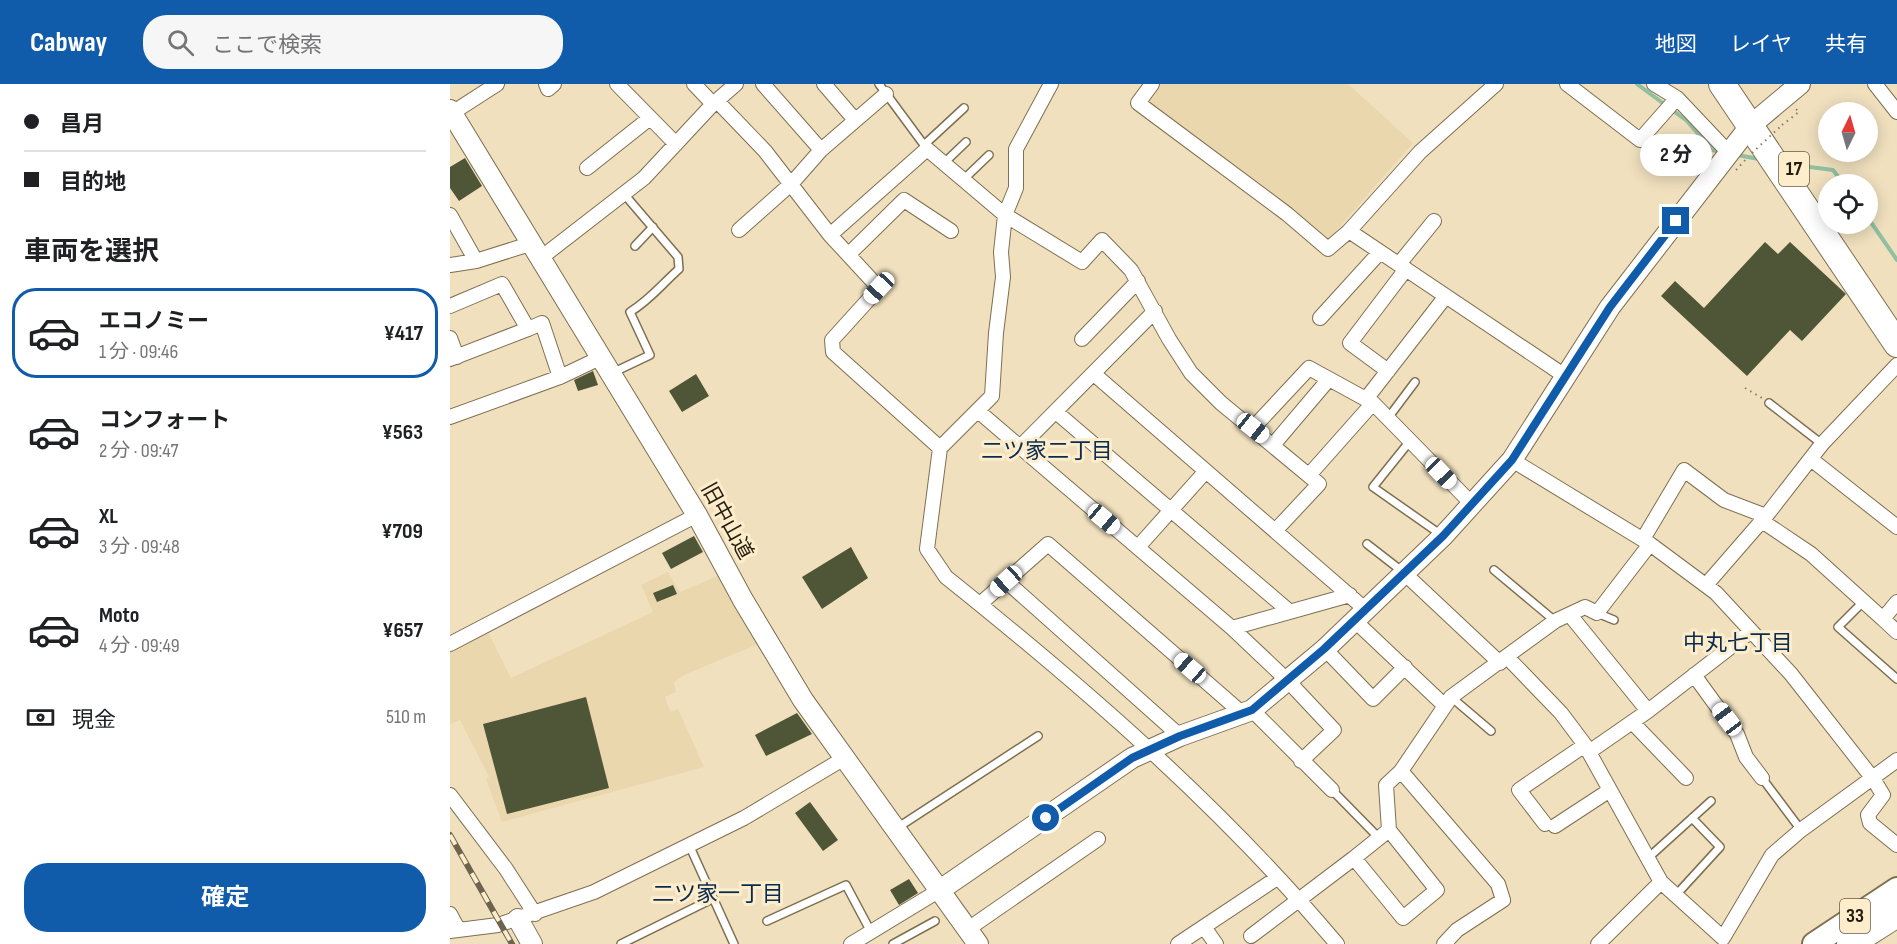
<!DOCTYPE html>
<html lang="ja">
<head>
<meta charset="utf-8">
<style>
  body { margin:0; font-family:"Sofia Sans Condensed","Noto Sans JP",sans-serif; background:#f6f6f6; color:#202124; height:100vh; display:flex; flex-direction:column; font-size:22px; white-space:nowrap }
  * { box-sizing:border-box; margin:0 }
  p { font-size:20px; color:#757577 }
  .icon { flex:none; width:33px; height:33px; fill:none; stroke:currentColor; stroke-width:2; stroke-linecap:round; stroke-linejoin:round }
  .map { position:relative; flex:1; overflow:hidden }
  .panel { display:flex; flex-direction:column; background:#fff; width:450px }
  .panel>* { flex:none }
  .banner { display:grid; align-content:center; height:132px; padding:0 24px; background:#fff }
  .needle { width:39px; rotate:5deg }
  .controls { position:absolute; left:1368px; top:18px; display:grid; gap:12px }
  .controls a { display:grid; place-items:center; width:60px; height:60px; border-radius:50%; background:#fff; box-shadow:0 3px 15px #0003; font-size:30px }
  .end { position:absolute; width:27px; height:27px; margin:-14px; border:8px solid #105baa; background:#fff; box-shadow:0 0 0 3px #fff }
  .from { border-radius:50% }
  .bubble { position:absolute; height:42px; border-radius:21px; background:#fff; box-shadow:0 3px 15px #0003; font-size:20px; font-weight:700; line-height:42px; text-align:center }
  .car { position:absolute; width:18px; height:36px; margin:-18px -9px; border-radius:8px; box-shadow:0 0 4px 2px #0007; background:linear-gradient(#fff 24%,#345 0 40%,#fff 0 76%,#345 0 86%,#fff 0) }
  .banner b { display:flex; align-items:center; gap:21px; height:57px; font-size:22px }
  .banner b+b { border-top:2px solid #e0e0e0 }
  .banner i { width:15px; height:15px; background:#202124 }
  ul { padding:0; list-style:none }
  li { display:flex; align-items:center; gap:18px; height:90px; margin:0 12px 9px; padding:0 12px; border:3px solid transparent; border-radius:24px }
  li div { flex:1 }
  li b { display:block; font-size:22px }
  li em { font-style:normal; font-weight:700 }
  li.on { border-color:#105baa }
  li>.icon { width:54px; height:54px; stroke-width:1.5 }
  h2 { padding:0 24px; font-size:27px; line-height:72px }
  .pay { display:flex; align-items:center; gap:15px; height:66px; padding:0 24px; font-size:22px }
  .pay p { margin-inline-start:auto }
  .button { display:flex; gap:12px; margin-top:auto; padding:12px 24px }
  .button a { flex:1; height:69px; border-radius:24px; background:#105baa; color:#fff; font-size:24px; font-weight:700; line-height:69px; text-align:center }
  header { display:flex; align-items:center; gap:36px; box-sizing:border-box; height:84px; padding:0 30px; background:#105baa; color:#fff }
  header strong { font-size:28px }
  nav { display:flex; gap:33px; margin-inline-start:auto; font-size:21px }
  .search { width:420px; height:54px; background:#f6f6f6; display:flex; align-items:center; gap:15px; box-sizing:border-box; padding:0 21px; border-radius:24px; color:#757577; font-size:22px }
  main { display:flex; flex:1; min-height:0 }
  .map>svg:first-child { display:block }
  .built { fill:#ebd7ae }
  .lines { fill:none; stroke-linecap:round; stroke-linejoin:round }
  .stream { stroke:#92bf9f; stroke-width:4 }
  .building { fill:#4f5637 }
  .lane-casing { stroke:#7e6f50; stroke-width:10 }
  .street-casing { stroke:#7e6f50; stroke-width:16 }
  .secondary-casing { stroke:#7e6f50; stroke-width:22 }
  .primary-casing { stroke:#7e6f50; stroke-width:26 }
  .highway-casing { stroke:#7e6f50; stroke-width:28 }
  .path { stroke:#887d65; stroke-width:2; stroke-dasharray:1.5 4.5; stroke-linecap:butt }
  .lane { stroke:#fff; stroke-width:7 }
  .street { stroke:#fff; stroke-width:14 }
  .secondary { stroke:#fff; stroke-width:20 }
  .primary { stroke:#fff; stroke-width:22 }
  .highway { stroke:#fff; stroke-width:26 }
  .rail-casing { stroke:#6d634f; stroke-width:6 }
  .rail { stroke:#fdedcb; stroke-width:4; stroke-dasharray:11; stroke-linecap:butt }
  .path-bridge { stroke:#887d65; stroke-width:2; stroke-dasharray:1.5 4.5; stroke-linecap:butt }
  .route { stroke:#105baa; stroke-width:8 }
  .labels { text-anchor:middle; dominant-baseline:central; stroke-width:6; stroke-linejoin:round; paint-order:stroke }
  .shield { fill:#fdedcb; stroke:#645b48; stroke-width:1.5 }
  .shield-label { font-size:20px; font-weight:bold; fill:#231d10 }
  .street-label { font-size:21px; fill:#231d10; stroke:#fdedcb }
  .neighbourhood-label { font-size:22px; fill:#092b51; stroke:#fdedcb }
</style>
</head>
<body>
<header>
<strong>Cabway</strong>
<div class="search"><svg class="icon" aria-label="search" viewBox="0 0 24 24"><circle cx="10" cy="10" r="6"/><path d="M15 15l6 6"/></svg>ここで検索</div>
<nav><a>地図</a><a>レイヤ</a><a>共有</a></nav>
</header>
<main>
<section class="panel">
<div class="banner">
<b><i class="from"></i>昌月</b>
<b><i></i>目的地</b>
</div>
<h2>車両を選択</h2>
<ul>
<li class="on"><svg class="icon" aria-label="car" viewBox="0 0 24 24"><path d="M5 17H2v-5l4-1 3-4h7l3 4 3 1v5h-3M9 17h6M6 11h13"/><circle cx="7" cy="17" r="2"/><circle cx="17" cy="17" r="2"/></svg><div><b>エコノミー</b><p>1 分 · 09:46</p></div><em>¥417</em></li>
<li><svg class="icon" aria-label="car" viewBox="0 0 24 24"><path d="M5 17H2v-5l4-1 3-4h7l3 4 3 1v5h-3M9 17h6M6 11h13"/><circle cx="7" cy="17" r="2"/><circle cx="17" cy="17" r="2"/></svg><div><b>コンフォート</b><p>2 分 · 09:47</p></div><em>¥563</em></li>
<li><svg class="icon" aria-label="car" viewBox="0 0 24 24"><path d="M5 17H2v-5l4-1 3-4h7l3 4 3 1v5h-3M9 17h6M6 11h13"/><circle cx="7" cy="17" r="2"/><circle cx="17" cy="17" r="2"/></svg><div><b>XL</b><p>3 分 · 09:48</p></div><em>¥709</em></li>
<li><svg class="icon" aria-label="car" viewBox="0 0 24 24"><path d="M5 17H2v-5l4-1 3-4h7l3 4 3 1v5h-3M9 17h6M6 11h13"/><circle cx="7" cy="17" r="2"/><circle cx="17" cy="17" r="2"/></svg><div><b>Moto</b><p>4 分 · 09:49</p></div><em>¥657</em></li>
</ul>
<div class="pay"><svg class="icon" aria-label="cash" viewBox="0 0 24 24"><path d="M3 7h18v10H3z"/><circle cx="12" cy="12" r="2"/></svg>現金<p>510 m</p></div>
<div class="button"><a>確定</a></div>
</section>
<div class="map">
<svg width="1447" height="860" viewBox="0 0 1447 860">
  <rect width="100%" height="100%" fill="#f0e0be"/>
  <path class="built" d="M710,0H898L963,59L877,157L793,89L697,18Z
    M218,488L230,508L270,491L308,560L234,591L224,598L226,608L215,613L220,628L228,625L254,683L52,738L36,695L39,693L10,636L0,640V567L37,546L61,594L203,528L191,501Z"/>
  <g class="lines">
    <path class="stream" d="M1187,0L1237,37L1262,66L1271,68
      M1287,71L1309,75
      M1337,80L1383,86L1394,100
      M1418,134L1447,176"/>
  </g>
  <path class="building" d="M15,74L32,102L9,117L0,104V83Z
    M1315,158L1328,170L1340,158L1396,210L1352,257L1340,246L1297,292L1211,212L1225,197L1254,224Z
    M143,287L148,301L128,307L124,296Z
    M246,290L259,312L232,328L219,307Z
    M244,452L253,468L221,485L212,469Z
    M401,463L418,494L372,525L352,493Z
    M223,501L227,510L207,518L203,509Z
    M136,613L159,704L57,730L33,640Z
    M347,629L362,650L316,672L305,651Z
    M360,718L388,756L373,767L345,729Z
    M459,795L468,809L449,821L440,806Z"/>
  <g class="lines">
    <defs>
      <path id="lane" d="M429,0L477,65
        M474,61L514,24
        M494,79L516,58
        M514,95L539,71
        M185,162L203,143
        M162,289L200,271L180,228C200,216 211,201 229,185L228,173L174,110
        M1319,319L1372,360
        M938,334L965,298
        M960,357L923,403L990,450
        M917,460L953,488
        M1044,486L1105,537
        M1413,518L1388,543L1447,595
        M1147,529L1164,536
        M1001,613L1041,647
        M1312,694L1351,746
        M882,706L929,754
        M447,744L588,652
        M240,763L284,860
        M1198,774L1261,717
        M1226,811L1270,763L1242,734
        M317,837L396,801L421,848
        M171,860L262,815
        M443,860L485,837"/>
      <path id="street" d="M96,0L98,5L104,0
        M167,0L226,60
        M244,0L263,20
        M313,0L371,66
        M374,0L405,36
        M601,0L566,65V104L555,131L551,168L553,193L546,249L542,312L490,364L477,465L496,493C636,605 772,723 887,860
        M702,0L688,19L837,130L878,165L899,147L970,68L1046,0
        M1117,0L1190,56L1227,14
        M1204,0L1227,14L1279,69
        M1425,0L1447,28
        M267,17L315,67L380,151L429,204L382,256L383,268L490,364
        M2,29L47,0
        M137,84L200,34
        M0,131L26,177L83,159
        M289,146L342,99L371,66L436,10
        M899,147L1115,292
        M380,151L477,65L555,131L632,178L652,156L681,186L719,255L741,289L771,319L869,400L825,447
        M399,170L454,116L501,147
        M92,173L194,94L263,20L286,0
        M949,180L984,137
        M0,181L26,177
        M0,222L52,200L78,245L0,275
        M705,227L570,363L782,544L900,511
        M870,234L930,168
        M78,245L92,239L110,293
        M0,254L7,273
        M632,255L688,197
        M938,287L900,259L956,185
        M644,290L915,525
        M916,315L996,212
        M528,327L570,363
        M606,328L839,527
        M0,333L110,293L152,273
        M803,344L859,284L923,319L1022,420
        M823,361L879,295
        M1062,376L1200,460L1266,509L1341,590L1424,696L1433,711L1418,731L1420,739L1447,761
        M1362,376L1447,443
        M860,390L923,319
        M1312,437L1361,470L1433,535L1447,518
        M1193,455L1234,386L1274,416L1316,432
        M688,463L756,387
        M953,488L1050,579
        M556,497L730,652
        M1256,501L1316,432L1372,360L1447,281
        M530,520L598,460L793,630
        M1120,531L1198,627
        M1433,535L1447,548
        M904,536L995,622
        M782,544L838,597L884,646L851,677
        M0,560L247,431
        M875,565L923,615L955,583
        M1057,573L1111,629L1135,661L1211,798L1148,860
        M1244,591L1287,650L1296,673L1312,694
        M802,626L882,706
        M1182,638L1236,694
        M1139,668L1198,627L1300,548
        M951,687L1048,800L1053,816L1007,846L994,860
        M0,711L56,785L85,830
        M1095,740L1069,706L1135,661
        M1105,742L1160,706
        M939,746L904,774L953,834L987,806L939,746L936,701L951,687L1001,613L1105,537L1135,523L1147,529L1200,460
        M1211,798L1273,854L1322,771L1351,746L1447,676
        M0,830L8,845
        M754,843L766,860
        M518,845L648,755
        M0,847L48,841L144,808L294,734L393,675
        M801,852L904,774
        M401,860L490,806
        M728,860L827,794"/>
      <path id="secondary" d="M0,26L247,431L293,516L353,616L528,860
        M490,806L682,674L730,652L802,626L875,565L993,452L1062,376L1160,223L1300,42L1350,0
        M68,835L82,860"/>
      <path id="primary" d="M1364,860L1447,805"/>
      <path id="highway" d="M1272,0L1447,260
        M1400,860L1447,830"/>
    </defs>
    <use href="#lane" class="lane-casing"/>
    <use href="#street" class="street-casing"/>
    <use href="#secondary" class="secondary-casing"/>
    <use href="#primary" class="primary-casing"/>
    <use href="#highway" class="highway-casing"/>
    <path class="path" d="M1332,41L1349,28L1345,24
      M1286,86L1298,73
      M1295,304L1312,314"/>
    <use href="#lane" class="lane"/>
    <use href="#street" class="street"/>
    <use href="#secondary" class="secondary"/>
    <use href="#primary" class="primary"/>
    <use href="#highway" class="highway"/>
    <defs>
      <path id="rail" d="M0,751L62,860"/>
    </defs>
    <use href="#rail" class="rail-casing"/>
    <use href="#rail" class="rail"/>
    <path class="path-bridge" d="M1302,69L1332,41"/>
  </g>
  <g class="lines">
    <path class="route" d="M596,734L682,674L730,652L802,626L874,565L993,452L1062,376L1160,223L1226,137"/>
  </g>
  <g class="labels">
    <g class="shield">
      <rect x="1329" y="68" width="30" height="34" rx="4.5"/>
      <rect x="1390" y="815" width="30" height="34" rx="4.5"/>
    </g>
    <g class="shield-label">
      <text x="1344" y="85">17</text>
      <text x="1405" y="832">33</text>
    </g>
    <g class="street-label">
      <text transform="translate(277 437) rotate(61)">旧中山道</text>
    </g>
    <g class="neighbourhood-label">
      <text x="597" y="367">二ツ家二丁目</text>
      <text x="1288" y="559">中丸七丁目</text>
      <text x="268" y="810">二ツ家一丁目</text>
    </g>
  </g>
</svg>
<div class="controls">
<a><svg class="needle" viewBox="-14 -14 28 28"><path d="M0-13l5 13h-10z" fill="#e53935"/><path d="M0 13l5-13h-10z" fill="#757577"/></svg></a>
<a><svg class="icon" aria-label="locate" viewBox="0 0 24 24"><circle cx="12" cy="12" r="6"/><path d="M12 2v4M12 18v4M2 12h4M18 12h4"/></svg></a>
</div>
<i class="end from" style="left:596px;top:734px"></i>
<i class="end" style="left:1226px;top:137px"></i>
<div class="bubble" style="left:1190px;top:50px;width:72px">2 分</div>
<i class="car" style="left:429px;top:204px;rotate:223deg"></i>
<i class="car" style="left:803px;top:344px;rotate:129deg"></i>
<i class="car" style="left:991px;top:389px;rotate:136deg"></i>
<i class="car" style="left:654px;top:435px;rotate:130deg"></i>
<i class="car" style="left:556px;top:497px;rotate:228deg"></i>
<i class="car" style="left:740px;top:584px;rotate:311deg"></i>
<i class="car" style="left:1277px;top:635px;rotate:323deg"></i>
</div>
</main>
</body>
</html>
